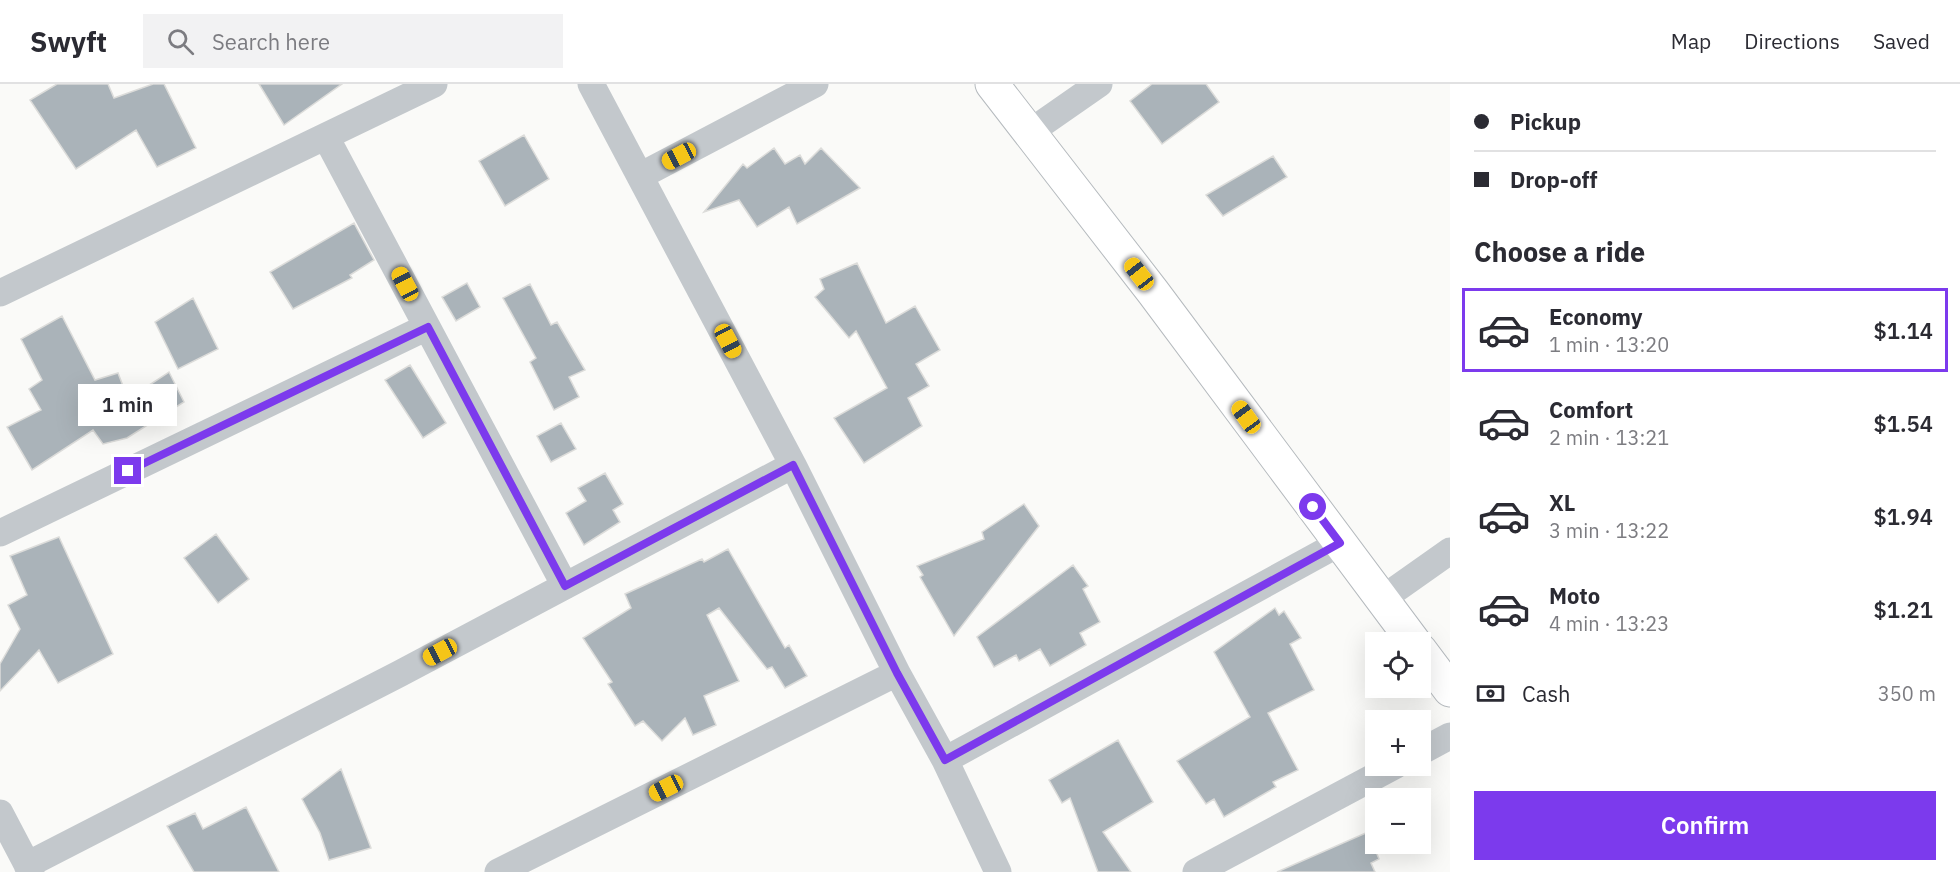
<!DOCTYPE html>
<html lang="en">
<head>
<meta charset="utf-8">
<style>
  body { margin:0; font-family:"IBM Plex Sans",sans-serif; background:#f2f2f3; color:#2b2b33; height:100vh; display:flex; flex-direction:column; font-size:22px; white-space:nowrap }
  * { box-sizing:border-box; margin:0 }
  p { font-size:20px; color:#7c7c81 }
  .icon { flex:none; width:33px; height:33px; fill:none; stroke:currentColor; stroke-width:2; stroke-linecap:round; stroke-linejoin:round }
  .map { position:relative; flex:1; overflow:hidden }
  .drawer { display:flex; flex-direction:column; background:#fff; width:510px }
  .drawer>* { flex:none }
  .guide { display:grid; align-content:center; height:132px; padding:0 24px; background:#fff }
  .fabs { position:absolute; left:1365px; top:548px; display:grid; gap:12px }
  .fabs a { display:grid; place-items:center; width:66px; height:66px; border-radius:0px; background:#fff; box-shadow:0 6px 24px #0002; font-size:30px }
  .end { position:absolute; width:27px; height:27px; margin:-14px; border:8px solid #7c3aed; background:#fff; box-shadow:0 0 0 3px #fff }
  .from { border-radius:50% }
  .bubble { position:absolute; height:42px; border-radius:0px; background:#fff; box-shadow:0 6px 24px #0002; font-size:20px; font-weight:600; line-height:42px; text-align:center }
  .car { position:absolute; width:18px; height:36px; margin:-18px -9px; border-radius:8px; box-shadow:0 0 4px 2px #0007; background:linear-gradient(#f5c518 24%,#345 0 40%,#f5c518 0 76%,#345 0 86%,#f5c518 0) }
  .guide b { display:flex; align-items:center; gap:21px; height:57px; font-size:22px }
  .guide b+b { border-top:2px solid #e1e1e2 }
  .guide i { width:15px; height:15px; background:#2b2b33 }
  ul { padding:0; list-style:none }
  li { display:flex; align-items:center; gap:18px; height:84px; margin:0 12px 9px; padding:0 12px; border:3px solid transparent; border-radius:0px }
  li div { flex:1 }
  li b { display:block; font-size:22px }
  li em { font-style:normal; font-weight:600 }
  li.selected { border-color:#7c3aed }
  li>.icon { width:54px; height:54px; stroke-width:1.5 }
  h2 { padding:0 24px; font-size:27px; line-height:72px }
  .pay { display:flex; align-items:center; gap:15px; height:66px; padding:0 24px; font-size:22px }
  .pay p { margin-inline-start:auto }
  .button { display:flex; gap:12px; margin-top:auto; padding:12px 24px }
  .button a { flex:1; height:69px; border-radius:0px; background:#7c3aed; color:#fff; font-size:24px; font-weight:600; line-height:69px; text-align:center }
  header { display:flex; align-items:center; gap:36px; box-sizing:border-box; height:84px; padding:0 30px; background:#fff; border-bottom:2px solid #e1e1e2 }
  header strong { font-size:28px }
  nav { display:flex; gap:33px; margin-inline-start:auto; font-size:21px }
  .search { width:420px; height:54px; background:#f2f2f3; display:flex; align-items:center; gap:15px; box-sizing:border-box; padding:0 21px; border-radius:0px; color:#7c7c81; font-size:22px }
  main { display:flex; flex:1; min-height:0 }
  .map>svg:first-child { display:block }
  .building { fill:#aab3b9; stroke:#dcdcda; stroke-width:1.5 }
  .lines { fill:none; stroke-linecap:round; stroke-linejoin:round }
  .primary-casing { stroke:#b5babe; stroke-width:35 }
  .street { stroke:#c3c8cc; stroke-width:27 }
  .primary { stroke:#fff; stroke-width:33 }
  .route { stroke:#7c3aed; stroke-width:8 }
</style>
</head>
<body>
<header>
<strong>Swyft</strong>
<div class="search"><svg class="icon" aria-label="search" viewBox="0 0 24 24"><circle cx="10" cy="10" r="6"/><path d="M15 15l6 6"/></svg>Search here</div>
<nav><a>Map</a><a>Directions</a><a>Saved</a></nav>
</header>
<main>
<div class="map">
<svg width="1450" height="788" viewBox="0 0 1450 788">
  <rect width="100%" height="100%" fill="#fafaf8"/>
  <path class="building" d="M57,0H108L114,14L153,0H164L196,64L157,83L136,46L76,85L30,16Z
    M259,0H342L284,41Z
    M1152,0H1206L1219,18L1162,60L1130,17Z
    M524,51L549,95L505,122L479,77Z
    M774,64L785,80L800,71L805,80L821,64L860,104L797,140L789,123L757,143L739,116L704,128L743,80L747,84Z
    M1273,72L1287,93L1223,132L1206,111Z
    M354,139L374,176L350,191L352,194L293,225L270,188Z
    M857,179L886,239L915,222L940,266L916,280L929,302L908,314L922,342L864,379L834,334L887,304L856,247L849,254L815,213L824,205L820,195Z
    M467,199L480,223L456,237L442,213Z
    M530,200L551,241L557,238L585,286L569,293L579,313L554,326L530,278L536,274L503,214Z
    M193,214L218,265L178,285L155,238Z
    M62,232L95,296L118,289L128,315L169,288L184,318L127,354L103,360L93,346L32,386L7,343L41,326L29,305L42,296L21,255Z
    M410,281L446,339L423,354L385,296Z
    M561,339L576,365L551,378L537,352Z
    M605,389L623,420L613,426L620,438L584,461L566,429L586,417L578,404Z
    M1024,420L1039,442L954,552L920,493L923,491L917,482L984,455L982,448Z
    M216,450L249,495L218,519L184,474Z
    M59,453L113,570L58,599L39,566L0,607V580L20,545L8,521L27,511L10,472Z
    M728,465L785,564L789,561L807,592L785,604L772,583L767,585L719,524L707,531L739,597L704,612L716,641L693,651L685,634L662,657L643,637L635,642L608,600L612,598L583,554L631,524L625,510L702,475L704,478Z
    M1073,481L1088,502L1083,505L1100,538L1080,549L1086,561L1050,582L1040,565L1019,577L1016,571L994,583L977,553Z
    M1275,524L1279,531L1284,527L1301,554L1290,560L1314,606L1268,629L1298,686L1273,698L1276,703L1224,733L1214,715L1206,720L1177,677L1250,633L1214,568Z
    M1118,656L1153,718L1103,748L1131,788H1098L1070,714L1062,719L1049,696Z
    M341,685L371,764L329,776L320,749L302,715Z
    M246,723L279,788H194L167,742L195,729L203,745Z
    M1368,748L1379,775L1371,779L1375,788H1277Z"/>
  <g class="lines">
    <defs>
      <path id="primary" d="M992,0L1153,208L1414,558
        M1420,566L1450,606"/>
    </defs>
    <use href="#primary" class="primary-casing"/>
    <path class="street" d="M591,0L793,381L897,589L945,676L998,788
      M1030,48L1099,0
      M326,53L565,502
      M640,92L815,0
      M0,209L434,0
      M0,449L427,243
      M1382,515L1450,467
      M1420,668L1450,652
      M945,676L1340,459
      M0,729L31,788
      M27,781L399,590L793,381
      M498,788L897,589
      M1196,788L1396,681"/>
    <use href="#primary" class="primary"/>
  </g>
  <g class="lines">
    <path class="route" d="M128,387L428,243L565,502L793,381L897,589L945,676L1340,459L1313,423"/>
  </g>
</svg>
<div class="fabs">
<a><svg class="icon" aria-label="locate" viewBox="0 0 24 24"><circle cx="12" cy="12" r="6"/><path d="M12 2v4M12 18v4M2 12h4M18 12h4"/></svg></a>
<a>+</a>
<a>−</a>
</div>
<i class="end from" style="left:1313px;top:423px"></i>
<i class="end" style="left:128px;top:387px"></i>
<div class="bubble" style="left:78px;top:300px;width:99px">1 min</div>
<i class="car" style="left:679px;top:72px;rotate:242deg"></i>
<i class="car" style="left:1139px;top:190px;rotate:322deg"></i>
<i class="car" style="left:405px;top:200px;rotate:332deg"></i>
<i class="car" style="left:728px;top:257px;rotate:152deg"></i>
<i class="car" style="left:1246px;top:333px;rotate:324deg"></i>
<i class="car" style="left:440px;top:568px;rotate:242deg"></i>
<i class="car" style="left:666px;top:704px;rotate:243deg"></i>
</div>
<section class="drawer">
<div class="guide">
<b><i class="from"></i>Pickup</b>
<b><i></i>Drop-off</b>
</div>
<h2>Choose a ride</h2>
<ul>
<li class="selected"><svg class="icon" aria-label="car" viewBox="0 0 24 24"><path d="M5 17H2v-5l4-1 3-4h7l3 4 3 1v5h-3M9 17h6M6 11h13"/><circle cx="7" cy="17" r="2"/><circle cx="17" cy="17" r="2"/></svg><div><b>Economy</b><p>1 min · 13:20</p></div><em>$1.14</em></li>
<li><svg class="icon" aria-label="car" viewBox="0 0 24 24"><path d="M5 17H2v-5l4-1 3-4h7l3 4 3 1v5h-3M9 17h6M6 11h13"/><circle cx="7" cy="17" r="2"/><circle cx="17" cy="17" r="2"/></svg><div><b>Comfort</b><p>2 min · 13:21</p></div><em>$1.54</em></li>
<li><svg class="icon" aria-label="car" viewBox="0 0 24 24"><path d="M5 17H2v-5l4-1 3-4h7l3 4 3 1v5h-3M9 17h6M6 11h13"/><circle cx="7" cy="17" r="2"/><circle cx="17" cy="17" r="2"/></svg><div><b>XL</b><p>3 min · 13:22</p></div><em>$1.94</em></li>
<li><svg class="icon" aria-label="car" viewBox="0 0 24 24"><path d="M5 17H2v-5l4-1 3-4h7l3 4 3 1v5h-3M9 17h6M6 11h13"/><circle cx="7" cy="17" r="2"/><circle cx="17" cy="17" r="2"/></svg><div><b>Moto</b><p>4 min · 13:23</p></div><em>$1.21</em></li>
</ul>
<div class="pay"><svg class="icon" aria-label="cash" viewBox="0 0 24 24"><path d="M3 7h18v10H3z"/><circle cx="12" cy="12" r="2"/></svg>Cash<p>350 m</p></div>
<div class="button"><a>Confirm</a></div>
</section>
</main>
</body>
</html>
